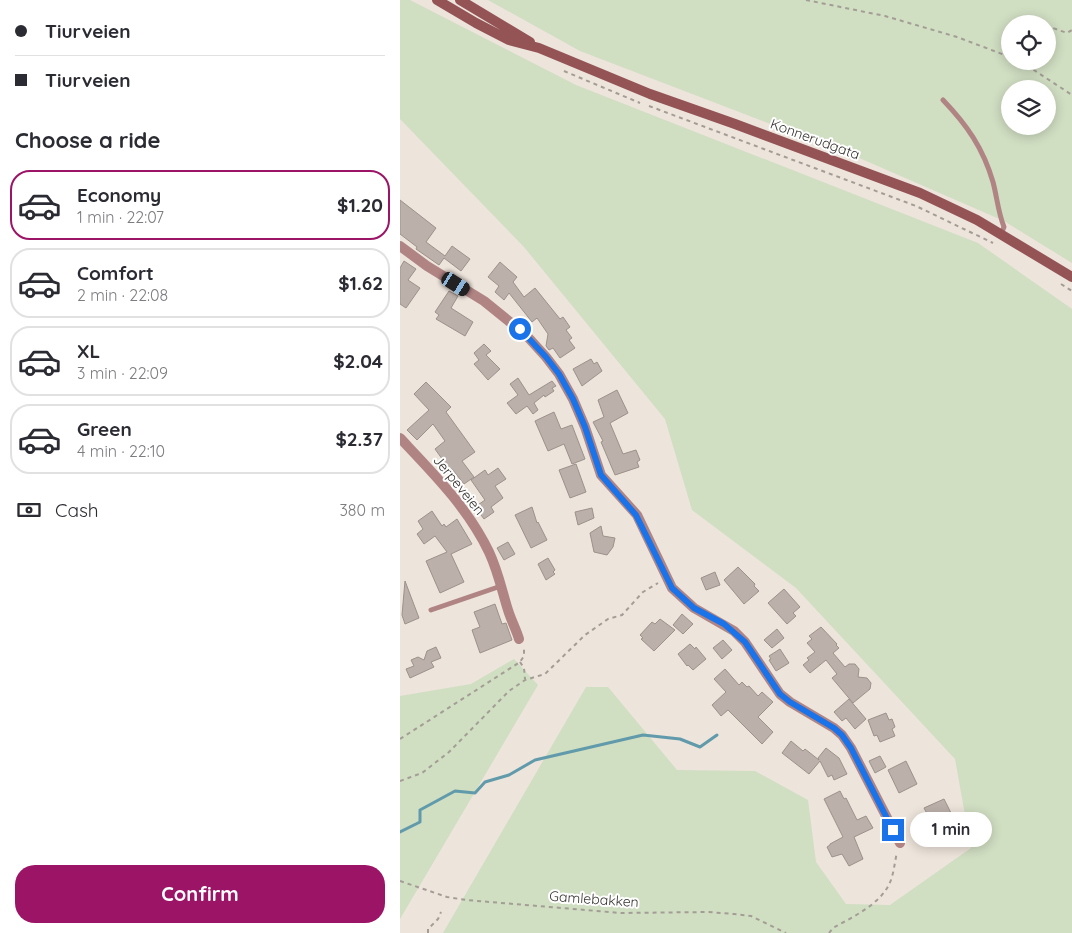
<!DOCTYPE html>
<html lang="en">
<head>
<meta charset="utf-8">
<style>
  body { margin:0; font-family:Quicksand,sans-serif; background:#f2f2f3; color:#2b2b33; height:100vh; display:flex; flex-direction:column; font-size:19px; white-space:nowrap }
  * { box-sizing:border-box; margin:0 }
  p { font-size:16px; color:#7c7c81 }
  .icon { flex:none; width:28px; height:28px; fill:none; stroke:currentColor; stroke-width:2; stroke-linecap:round; stroke-linejoin:round }
  .map { position:relative; flex:1; overflow:hidden }
  .sheet { display:flex; flex-direction:column; background:#fff; width:400px }
  .sheet>* { flex:none }
  .hud { display:grid; align-content:center; height:110px; padding:0 15px; background:#fff }
  .fabs { position:absolute; left:601px; top:15px; display:grid; gap:10px }
  .fabs a { display:grid; place-items:center; width:55px; height:55px; border-radius:50%; background:#fff; box-shadow:0 2px 12px #0003; font-size:25px }
  .end { position:absolute; width:22px; height:22px; margin:-11px; border:6px solid #1a73e8; background:#fff; box-shadow:0 0 0 2px #fff }
  .from { border-radius:50% }
  .bubble { position:absolute; height:35px; border-radius:18px; background:#fff; box-shadow:0 2px 12px #0003; font-size:16px; font-weight:700; line-height:35px; text-align:center }
  .car { position:absolute; width:15px; height:30px; margin:-15px -8px; border-radius:6px; box-shadow:0 0 4px 1px #0007; background:linear-gradient(#222 24%,#8ab4d8 0 40%,#222 0 76%,#8ab4d8 0 86%,#222 0) }
  .hud b { display:flex; align-items:center; gap:18px; height:48px; font-size:19px }
  .hud b+b { border-top:1px solid #e1e1e2 }
  .hud i { width:12px; height:12px; background:#2b2b33 }
  ul { padding:0; list-style:none }
  li { display:flex; align-items:center; gap:15px; height:70px; margin:0 10px 8px; padding:0 5px; border:2px solid #e1e1e2; border-radius:20px }
  li div { flex:1 }
  li b { display:block; font-size:19px }
  li em { font-style:normal; font-weight:700 }
  li.on { border-color:#9b1466 }
  li>.icon { width:45px; height:45px; stroke-width:1.5 }
  h2 { padding:0 15px; font-size:22px; line-height:60px }
  .pay { display:flex; align-items:center; gap:12px; height:55px; padding:0 15px; font-size:19px }
  .pay p { margin-inline-start:auto }
  .action { display:flex; gap:10px; margin-top:auto; padding:10px 15px }
  .action a { flex:1; height:58px; border-radius:20px; background:#9b1466; color:#fff; font-size:20px; font-weight:700; line-height:58px; text-align:center }
  main { display:flex; flex:1; min-height:0 }
  .map>svg:first-child { display:block }
  .green { fill:#d0dec2; fill-rule:evenodd }
  .lines { fill:none; stroke-linecap:round; stroke-linejoin:round }
  .stream { stroke:#609aab; stroke-width:3 }
  .building { fill:#bcb0aa; stroke:#9d918b }
  .path { stroke:#a39d96; stroke-width:2; stroke-dasharray:4 4; stroke-linecap:butt }
  .lane { stroke:#b18484; stroke-width:5 }
  .street { stroke:#b18484; stroke-width:10 }
  .secondary { stroke:#945456; stroke-width:10 }
  .route { stroke:#1a73e8; stroke-width:6 }
  .labels { text-anchor:middle; dominant-baseline:central; stroke-width:4; stroke-linejoin:round; paint-order:stroke }
  .street-label { font-size:14px; fill:#36332f; stroke:#fff }
</style>
</head>
<body>
<main>
<section class="sheet">
<div class="hud">
<b><i class="from"></i>Tiurveien</b>
<b><i></i>Tiurveien</b>
</div>
<h2>Choose a ride</h2>
<ul>
<li class="on"><svg class="icon" aria-label="car" viewBox="0 0 24 24"><path d="M5 17H2v-5l4-1 3-4h7l3 4 3 1v5h-3M9 17h6M6 11h13"/><circle cx="7" cy="17" r="2"/><circle cx="17" cy="17" r="2"/></svg><div><b>Economy</b><p>1 min · 22:07</p></div><em>$1.20</em></li>
<li><svg class="icon" aria-label="car" viewBox="0 0 24 24"><path d="M5 17H2v-5l4-1 3-4h7l3 4 3 1v5h-3M9 17h6M6 11h13"/><circle cx="7" cy="17" r="2"/><circle cx="17" cy="17" r="2"/></svg><div><b>Comfort</b><p>2 min · 22:08</p></div><em>$1.62</em></li>
<li><svg class="icon" aria-label="car" viewBox="0 0 24 24"><path d="M5 17H2v-5l4-1 3-4h7l3 4 3 1v5h-3M9 17h6M6 11h13"/><circle cx="7" cy="17" r="2"/><circle cx="17" cy="17" r="2"/></svg><div><b>XL</b><p>3 min · 22:09</p></div><em>$2.04</em></li>
<li><svg class="icon" aria-label="car" viewBox="0 0 24 24"><path d="M5 17H2v-5l4-1 3-4h7l3 4 3 1v5h-3M9 17h6M6 11h13"/><circle cx="7" cy="17" r="2"/><circle cx="17" cy="17" r="2"/></svg><div><b>Green</b><p>4 min · 22:10</p></div><em>$2.37</em></li>
</ul>
<div class="pay"><svg class="icon" aria-label="cash" viewBox="0 0 24 24"><path d="M3 7h18v10H3z"/><circle cx="12" cy="12" r="2"/></svg>Cash<p>380 m</p></div>
<div class="action"><a>Confirm</a></div>
</section>
<div class="map">
<svg width="672" height="933" viewBox="0 0 672 933">
  <rect width="100%" height="100%" fill="#ede4db"/>
  <path class="green" d="M0,0H10L176,85L578,243L672,309V933H43L186,687H208L277,770L355,771L408,800L416,862L446,904L490,905L571,848L555,759L396,588L292,510L265,419L124,247L0,119Z
    M88,0H672V263L604,221L457,157L180,51ZM610,24H648V61H610ZM610,89H648V126H610Z
    M114,659L138,685L0,919V696L71,684Z"/>
  <g class="lines">
    <path class="stream" d="M0,832L20,822V810L55,791L75,793L85,782L109,775L135,760L243,735L280,739L300,747L317,735"/>
  </g>
  <path class="building" d="M0,200L36,228L26,242L45,256L52,246L70,259L61,271L44,258L39,265L16,249L17,247L0,234Z
    M4,261L16,269L8,280L20,288L6,308L0,304V268Z
    M100,262L117,277L113,282L124,297L135,288L160,319L163,317L170,327L166,330L172,338L169,340L175,348L160,358L153,348L149,350L146,346L148,334L137,318L132,322L109,293L104,300L95,292L99,286L88,277Z
    M49,291L58,296L51,308L73,322L65,336L36,319L39,315L35,312Z
    M84,344L91,351L86,355L100,369L88,380L74,364L79,360L74,353Z
    M191,359L194,364L197,362L202,371L182,386L173,369Z
    M118,378L129,395L152,381L156,386L152,388L154,391L145,397L144,395L134,403L138,410L133,414L127,406L116,414L107,403L118,395L110,384Z
    M26,382L51,407L46,412L75,452L62,461L74,477L64,484L52,469L50,470L35,449L45,441L33,424L17,440L7,430L29,410L14,394Z
    M217,390L228,413L210,423L223,454L236,450L240,460L237,462L239,467L215,475L201,442L203,441L193,422L204,417L198,400Z
    M154,412L161,429L172,425L185,459L172,464L164,444L148,451L135,421Z
    M176,464L186,492L170,498L159,470Z
    M98,468L106,479L95,486L103,498L91,507L94,512L84,519L75,507L85,500L71,480L85,470L88,475Z
    M132,507L137,523L138,522L147,540L131,548L115,515Z
    M192,508L194,518L178,525L175,512Z
    M32,511L42,526L44,524L46,527L57,519L72,544L51,554L64,582L40,593L26,561L47,552L35,536L24,544L17,534L23,529L18,521Z
    M201,526L203,536L215,538L213,547L207,555L194,552L190,533Z
    M108,542L115,554L104,560L97,548Z
    M148,558L155,570L153,572L155,574L146,580L138,564Z
    M338,567L355,584L354,586L359,591L344,604L324,580Z
    M315,572L320,585L306,590L301,578Z
    M5,581L19,618L5,624L2,615Z
    M384,589L400,607L393,613L396,616L387,624L368,603Z
    M95,604L102,624L106,623L112,640L80,653L72,630L80,627L74,612Z
    M282,614L293,624L283,634L273,625Z
    M260,619L275,630L254,651L241,639L243,638L240,635L252,622L255,624Z
    M421,627L437,644L436,645L439,648L433,653L445,667L449,664H455L459,669L458,677L467,678L471,683L470,689L453,703L432,678L437,674L426,660L410,673L403,665L409,660L407,658L415,652L407,643L412,639L409,636Z
    M377,629L384,638L372,648L364,640Z
    M323,640L332,650L322,659L313,648Z
    M290,644L295,649L296,647L306,659L293,670L288,665L287,666L278,654Z
    M36,647L41,658L31,662L34,667L10,678L6,669L14,666L11,660L18,657L24,660L27,651Z
    M380,649L389,663L376,671L369,660L371,659L369,656Z
    M325,669L339,685L342,682L347,687L349,686L358,696L362,692L373,702L358,717L373,732L362,744L328,710L321,716L312,705L326,692L314,679Z
    M449,699L466,719L455,729L446,718L442,721L434,712Z
    M486,713L489,720L492,719L495,727L492,729L495,736L480,742L477,735L474,736L468,720Z
    M391,741L403,751L405,749L419,760L418,758L426,748L439,758L447,774L434,780L432,775L428,777L420,761L409,774L382,753Z
    M480,756L486,767L475,773L469,761Z
    M506,761L517,784L499,793L488,770Z
    M440,791L444,799L446,798L457,820L466,816L473,828L454,837L463,859L449,866L442,854L432,857L427,847L430,845V844L443,837L424,799Z
    M544,799L551,813L544,816L547,823L535,829L524,808Z
    M530,823L536,835L524,841L518,829Z"/>
  <g class="lines">
    <path class="path" d="M406,0L485,16L557,37L610,57
      M648,31L650,27L667,33L672,30
      M620,61L672,95
      M164,71L240,103
      M249,106L516,206L593,243
      M661,284L672,291
      M120,662L124,668L125,679
      M0,739L120,662L124,656V648
      M0,781L22,773L49,752L109,691L125,680L145,674L185,635L208,619L222,615L243,592L258,583
      M0,881L47,897L66,900L221,913L308,912L334,914L351,916L386,933
      M28,933V929L38,919L41,912
      M429,933L433,928C454,916 482,904 491,880C494,871 495,861 497,852"/>
    <path class="lane" d="M543,100C567,125 583,148 593,182C597,197 598,212 604,227L601,234
      M31,610L101,586"/>
    <path class="street" d="M0,246L27,266L84,301L126,335L146,357L159,374L173,399L185,427L201,475L237,515L272,588L294,608L334,631L345,642L380,694L390,702L434,728L442,735L451,748L500,843
      M0,438C33,473 68,508 89,552C98,571 102,591 108,610C111,620 116,629 119,639"/>
    <path class="secondary" d="M37,0L76,23L109,40L139,48L250,94L335,124L520,193L577,220L672,277
      M60,0L130,42"/>
  </g>
  <g class="lines">
    <path class="route" d="M120,329L146,357L159,374L173,399L185,427L201,475L236,515L272,588L294,608L324,624L345,642L380,694L390,702L434,728L442,735L451,748L493,830"/>
  </g>
  <g class="labels">
    <g class="street-label">
      <text transform="translate(415 139) rotate(20)">Konnerudgata</text>
      <text transform="translate(59 485) rotate(51)">Jerpeveien</text>
      <text transform="translate(194 899) rotate(4)">Gamlebakken</text>
    </g>
  </g>
</svg>
<div class="fabs">
<a><svg class="icon" aria-label="locate" viewBox="0 0 24 24"><circle cx="12" cy="12" r="6"/><path d="M12 2v4M12 18v4M2 12h4M18 12h4"/></svg></a>
<a><svg class="icon" aria-label="layers" viewBox="0 0 24 24"><path d="M12 4l9 5-9 5-9-5zM3 14l9 5 9-5"/></svg></a>
</div>
<i class="end from" style="left:120px;top:329px"></i>
<i class="end" style="left:493px;top:830px"></i>
<div class="bubble" style="left:510px;top:812px;width:82px">1 min</div>
<i class="car" style="left:56px;top:284px;rotate:122deg"></i>
</div>
</main>
</body>
</html>
